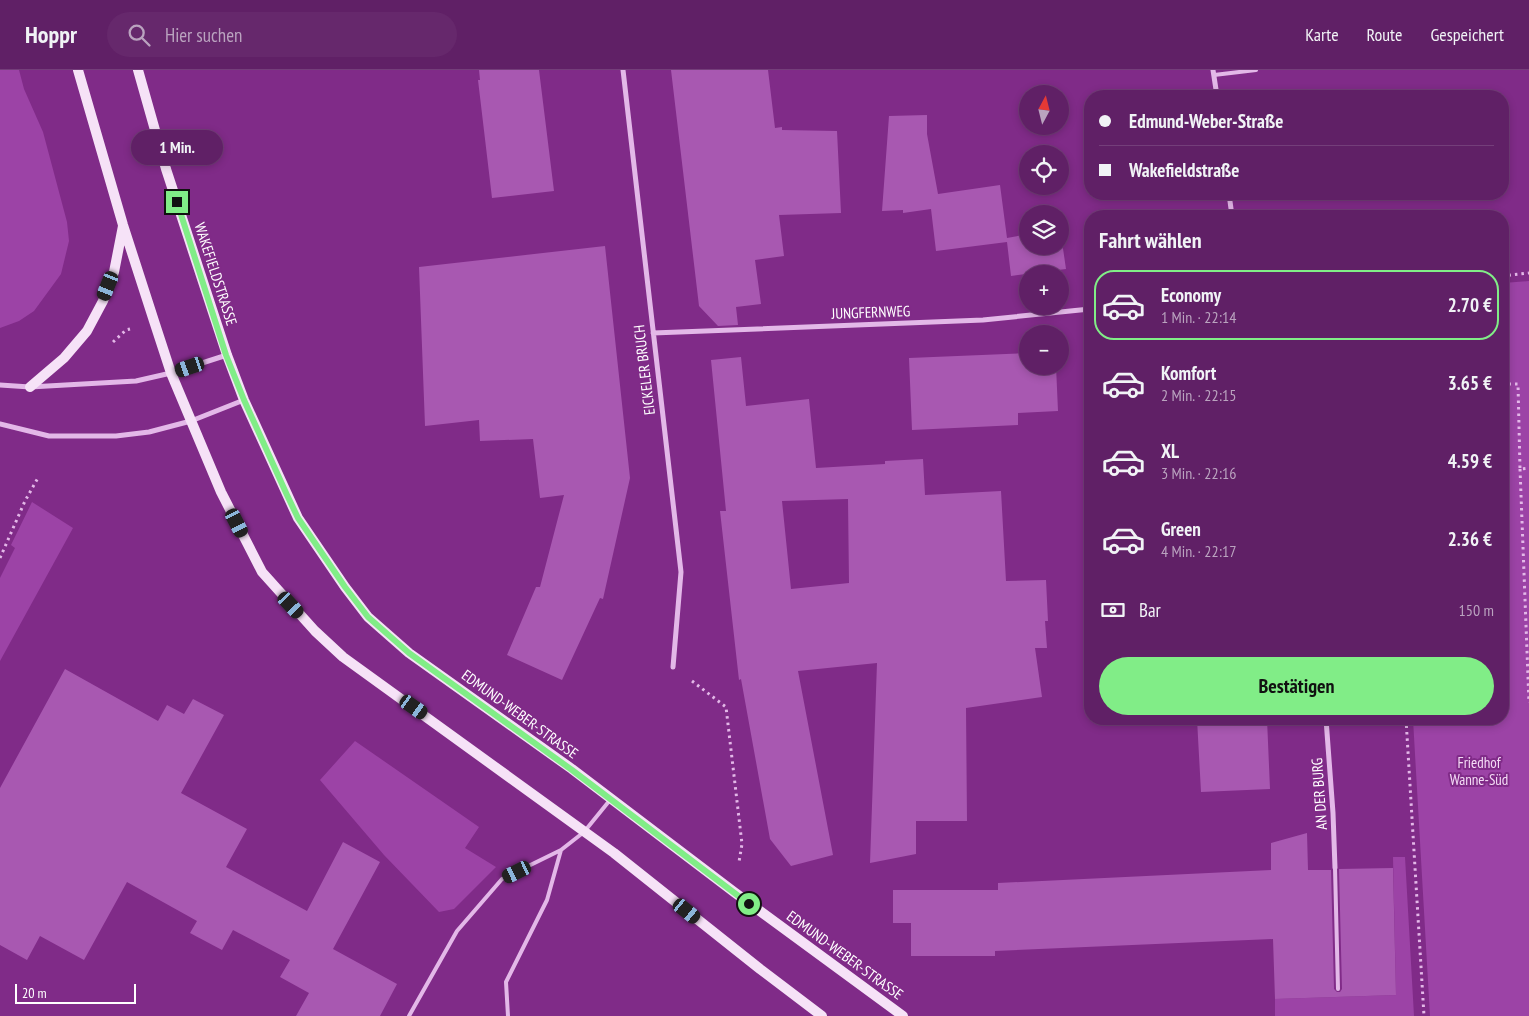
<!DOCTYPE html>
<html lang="de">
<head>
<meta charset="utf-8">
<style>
  body { margin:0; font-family:"PT Sans Narrow",sans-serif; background:#66286c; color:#f1f3f6; height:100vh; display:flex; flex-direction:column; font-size:19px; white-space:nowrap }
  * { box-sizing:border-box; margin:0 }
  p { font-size:16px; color:#baa3bf }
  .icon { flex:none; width:28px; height:28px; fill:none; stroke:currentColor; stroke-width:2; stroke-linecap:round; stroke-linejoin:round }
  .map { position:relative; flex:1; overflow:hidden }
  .sheet { position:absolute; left:1084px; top:140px; width:425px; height:515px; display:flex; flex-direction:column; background:#602066; border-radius:20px; box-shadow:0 2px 8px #0003,0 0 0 1px #743e7a }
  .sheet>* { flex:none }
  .banner { position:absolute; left:1084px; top:20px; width:425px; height:110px; border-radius:20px; box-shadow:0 2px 8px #0003,0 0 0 1px #743e7a; display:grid; align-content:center; height:110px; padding:0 15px; background:#602066 }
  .needle { width:32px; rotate:7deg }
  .tools { position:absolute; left:1019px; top:15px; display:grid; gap:10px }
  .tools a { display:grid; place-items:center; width:50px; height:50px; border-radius:50%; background:#602066; box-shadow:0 2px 8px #0003,0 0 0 1px #743e7a; font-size:25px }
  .scale { position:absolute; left:15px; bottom:12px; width:121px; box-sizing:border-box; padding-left:5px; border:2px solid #fff; border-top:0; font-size:14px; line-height:18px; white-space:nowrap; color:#fff; -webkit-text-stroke:4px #802b88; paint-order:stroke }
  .end { position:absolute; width:22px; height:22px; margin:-11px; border:6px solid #81ed87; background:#111; box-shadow:0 0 0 2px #111 }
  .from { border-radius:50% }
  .bubble { position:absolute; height:35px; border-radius:18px; background:#602066; box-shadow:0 2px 8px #0003,0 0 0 1px #743e7a; font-size:16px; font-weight:700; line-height:35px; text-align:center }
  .car { position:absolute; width:15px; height:30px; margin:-15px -8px; border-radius:6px; box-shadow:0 0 4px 1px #0007; background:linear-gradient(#222 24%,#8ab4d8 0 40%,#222 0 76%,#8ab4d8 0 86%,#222 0) }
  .banner b { display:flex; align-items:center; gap:18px; height:48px; font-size:19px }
  .banner b+b { border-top:1px solid #743e7a }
  .banner i { width:12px; height:12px; background:#f1f3f6 }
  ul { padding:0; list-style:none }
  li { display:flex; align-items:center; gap:15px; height:70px; margin:0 10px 8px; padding:0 5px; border:2px solid transparent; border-radius:20px }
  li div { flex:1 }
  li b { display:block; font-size:19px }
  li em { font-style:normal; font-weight:700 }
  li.on { border-color:#81ed87 }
  li>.icon { width:45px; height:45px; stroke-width:1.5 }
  h2 { padding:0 15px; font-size:22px; line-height:60px }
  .pay { display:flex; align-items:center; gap:12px; height:55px; padding:0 15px; font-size:19px }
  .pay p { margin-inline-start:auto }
  .primary-button { display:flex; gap:10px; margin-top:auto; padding:10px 15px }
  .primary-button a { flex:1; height:58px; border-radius:30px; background:#81ed87; color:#111; font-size:20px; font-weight:700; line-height:58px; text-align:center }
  header { display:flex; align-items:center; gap:30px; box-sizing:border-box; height:70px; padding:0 25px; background:#602066; border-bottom:1px solid #743e7a }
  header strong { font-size:24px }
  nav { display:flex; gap:28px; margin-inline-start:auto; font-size:18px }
  .search { width:350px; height:45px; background:#66286c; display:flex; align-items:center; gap:12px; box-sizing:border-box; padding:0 18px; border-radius:28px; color:#baa3bf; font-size:19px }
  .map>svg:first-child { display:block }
  .green { fill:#9c43a6 }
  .building { fill:#a858b1; fill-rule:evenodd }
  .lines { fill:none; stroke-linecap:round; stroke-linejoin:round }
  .path { stroke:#e3b8e8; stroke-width:3; stroke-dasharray:2.5 4; stroke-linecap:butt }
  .lane { stroke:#e3b8e8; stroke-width:4 }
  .street { stroke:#e3b8e8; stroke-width:5 }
  .secondary { stroke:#f6e2f7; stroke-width:10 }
  .route { stroke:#81ed87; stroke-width:6 }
  .labels { text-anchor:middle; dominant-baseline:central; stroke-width:4; stroke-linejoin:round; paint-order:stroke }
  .street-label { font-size:15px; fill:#fff; stroke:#802b88 }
  .park-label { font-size:15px; fill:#f4dcf6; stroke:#802b88 }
</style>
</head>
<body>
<header>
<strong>Hoppr</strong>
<div class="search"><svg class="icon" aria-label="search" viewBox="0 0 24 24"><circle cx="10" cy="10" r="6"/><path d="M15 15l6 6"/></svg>Hier suchen</div>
<nav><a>Karte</a><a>Route</a><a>Gespeichert</a></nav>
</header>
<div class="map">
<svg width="1529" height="946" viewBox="0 0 1529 946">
  <rect width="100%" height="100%" fill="#802b88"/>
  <path class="green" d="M0,0H19L24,19L43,62L67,152L69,171L61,204L34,241L19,251L0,258Z
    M1529,211V946H1430L1413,649H1502L1503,213Z
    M32,432L73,458L0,591V508L15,478L11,475Z
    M355,671L479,757L465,778L496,797L454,839L439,842L384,785L320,710Z
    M1393,787H1405L1414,946H1275V929L1396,925Z"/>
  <path class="building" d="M479,0H539L554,121L492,128L478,10H480Z
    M671,0H768L775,58L782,57V60L837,61L841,143L779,145L784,186L755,190L761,234L736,237L738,255L718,256L699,236Z
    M927,45V64L938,124L1000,115L1007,168L1028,164V176H1060V158L1066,199L1011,206L1007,172L936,181L931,139L903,143V140L882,141L889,46Z
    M605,176L630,408L603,529L600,528L562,610L507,585L536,517H540L564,425L540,428L533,369L480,371L479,350L425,356L419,197Z
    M1028,283V296H1056L1058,341L1018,343V355L912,360L909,288Z
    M741,287L746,336L809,329L816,398L885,394V391L923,389L925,425L1001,421L1006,511L1046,510L1048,551H1045L1047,578H1035L1042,627L966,638L967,751H916V784L870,793L877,593L798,601L833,785L791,796L770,769L741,609L739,610L720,441H726L711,290ZM848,429L849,513L791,519L782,431Z
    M65,599L158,651L167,635L184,644L193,629L224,645L181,723L247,759L226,797L307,841L343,772L380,792L333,879L397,914L380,946H296L309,923L280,907L290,890L233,860L222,880L190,863L197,851L127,812L84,890L40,866L27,890L0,875V718Z
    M1197,649H1267L1270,719L1201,722Z
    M1307,763L1308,800H1331L1334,919L1337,922H1340L1342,919L1339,799L1393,798L1396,925L1275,929L1273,869L995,881V886H911V853H893V820H998V813L1271,800V773Z"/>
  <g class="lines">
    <path class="path" d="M1502,206L1529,203
      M113,272L126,260L130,259
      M1502,314H1518L1520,399L1529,398
      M1520,399L1529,633
      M0,488L25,431L39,406
      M692,611L726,637L742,774L739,792
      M1406,649L1424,946"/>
    <path class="lane" d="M1214,5L1256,0
      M1335,798L1338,919
      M409,946L457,861L502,809L561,780L584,762L610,730
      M508,946L506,912L547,830L561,780"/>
    <path class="street" d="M623,0L681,502L673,597
      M1213,0L1217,26
      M1229,124L1232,146
      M653,263L983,250L1090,239
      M0,315L30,317L136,311L171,303L227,285
      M0,354L49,366H116L149,362L191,351L244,330
      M1326,649L1333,743L1335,798"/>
    <path class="secondary" d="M78,0L123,155L154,251L171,303L221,422L262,502L315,561L343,587L614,783L760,899L822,946
      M138,0L166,99L227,285L244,330L298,448L345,517L368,547L409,583L572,699L734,822L903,946
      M30,317L64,288L87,261L103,231L114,202L123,156"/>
  </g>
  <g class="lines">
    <path class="route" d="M177,132L226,285L244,330L287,425L298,448L345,517L368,547L409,583L572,700L749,834"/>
  </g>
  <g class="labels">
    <g class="street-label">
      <text transform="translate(216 204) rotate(72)">WAKEFIELDSTRASSE</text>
      <text transform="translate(871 242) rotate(-2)">JUNGFERNWEG</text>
      <text transform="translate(644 300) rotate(-97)">EICKELER BRUCH</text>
      <text transform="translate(520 644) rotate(36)">EDMUND-WEBER-STRASSE</text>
      <text transform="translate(1319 724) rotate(-94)">AN DER BURG</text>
      <text transform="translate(845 885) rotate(36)">EDMUND-WEBER-STRASSE</text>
    </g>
    <g class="park-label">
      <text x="1479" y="692">Friedhof<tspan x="1479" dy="17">Wanne-Süd</tspan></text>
    </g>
  </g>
</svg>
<div class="tools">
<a><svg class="needle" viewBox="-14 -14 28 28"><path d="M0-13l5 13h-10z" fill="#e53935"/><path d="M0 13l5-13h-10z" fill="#baa3bf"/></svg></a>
<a><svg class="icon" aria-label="locate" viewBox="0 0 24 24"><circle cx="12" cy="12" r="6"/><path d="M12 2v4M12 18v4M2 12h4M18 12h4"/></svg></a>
<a><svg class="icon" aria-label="layers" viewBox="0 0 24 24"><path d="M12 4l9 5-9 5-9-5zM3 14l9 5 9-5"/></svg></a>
<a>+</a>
<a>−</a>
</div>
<div class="scale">20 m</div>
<i class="end from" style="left:749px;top:834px"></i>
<i class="end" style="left:177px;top:132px"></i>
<div class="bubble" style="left:131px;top:60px;width:92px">1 Min.</div>
<i class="car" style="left:108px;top:216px;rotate:202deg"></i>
<i class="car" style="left:190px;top:297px;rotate:251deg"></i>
<i class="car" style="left:237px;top:453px;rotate:153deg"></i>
<i class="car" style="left:291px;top:535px;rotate:137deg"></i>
<i class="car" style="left:414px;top:637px;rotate:125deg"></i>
<i class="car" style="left:517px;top:802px;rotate:244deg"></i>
<i class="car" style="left:687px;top:841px;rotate:129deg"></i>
<div class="banner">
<b><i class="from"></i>Edmund-Weber-Straße</b>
<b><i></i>Wakefieldstraße</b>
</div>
<section class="sheet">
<h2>Fahrt wählen</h2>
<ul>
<li class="on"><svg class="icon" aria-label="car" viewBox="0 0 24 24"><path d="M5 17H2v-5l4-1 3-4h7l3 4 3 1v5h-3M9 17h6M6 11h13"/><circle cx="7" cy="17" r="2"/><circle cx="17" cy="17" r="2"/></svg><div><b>Economy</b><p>1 Min. · 22:14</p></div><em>2.70 €</em></li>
<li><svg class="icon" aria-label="car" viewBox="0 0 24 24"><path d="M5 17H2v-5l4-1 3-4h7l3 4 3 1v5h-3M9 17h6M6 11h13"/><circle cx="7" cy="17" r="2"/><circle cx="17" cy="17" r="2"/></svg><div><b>Komfort</b><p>2 Min. · 22:15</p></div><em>3.65 €</em></li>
<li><svg class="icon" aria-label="car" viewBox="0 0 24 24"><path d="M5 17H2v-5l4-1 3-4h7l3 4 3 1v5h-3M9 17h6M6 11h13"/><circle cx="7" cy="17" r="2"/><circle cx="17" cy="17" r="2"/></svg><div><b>XL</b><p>3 Min. · 22:16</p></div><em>4.59 €</em></li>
<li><svg class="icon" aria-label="car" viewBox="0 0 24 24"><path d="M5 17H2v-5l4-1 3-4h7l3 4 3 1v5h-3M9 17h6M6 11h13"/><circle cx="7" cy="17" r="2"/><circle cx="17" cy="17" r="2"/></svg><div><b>Green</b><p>4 Min. · 22:17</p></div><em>2.36 €</em></li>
</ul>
<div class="pay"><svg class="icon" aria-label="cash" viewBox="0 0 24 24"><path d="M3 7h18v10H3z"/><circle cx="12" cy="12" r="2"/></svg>Bar<p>150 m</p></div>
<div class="primary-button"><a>Bestätigen</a></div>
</section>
</div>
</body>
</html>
